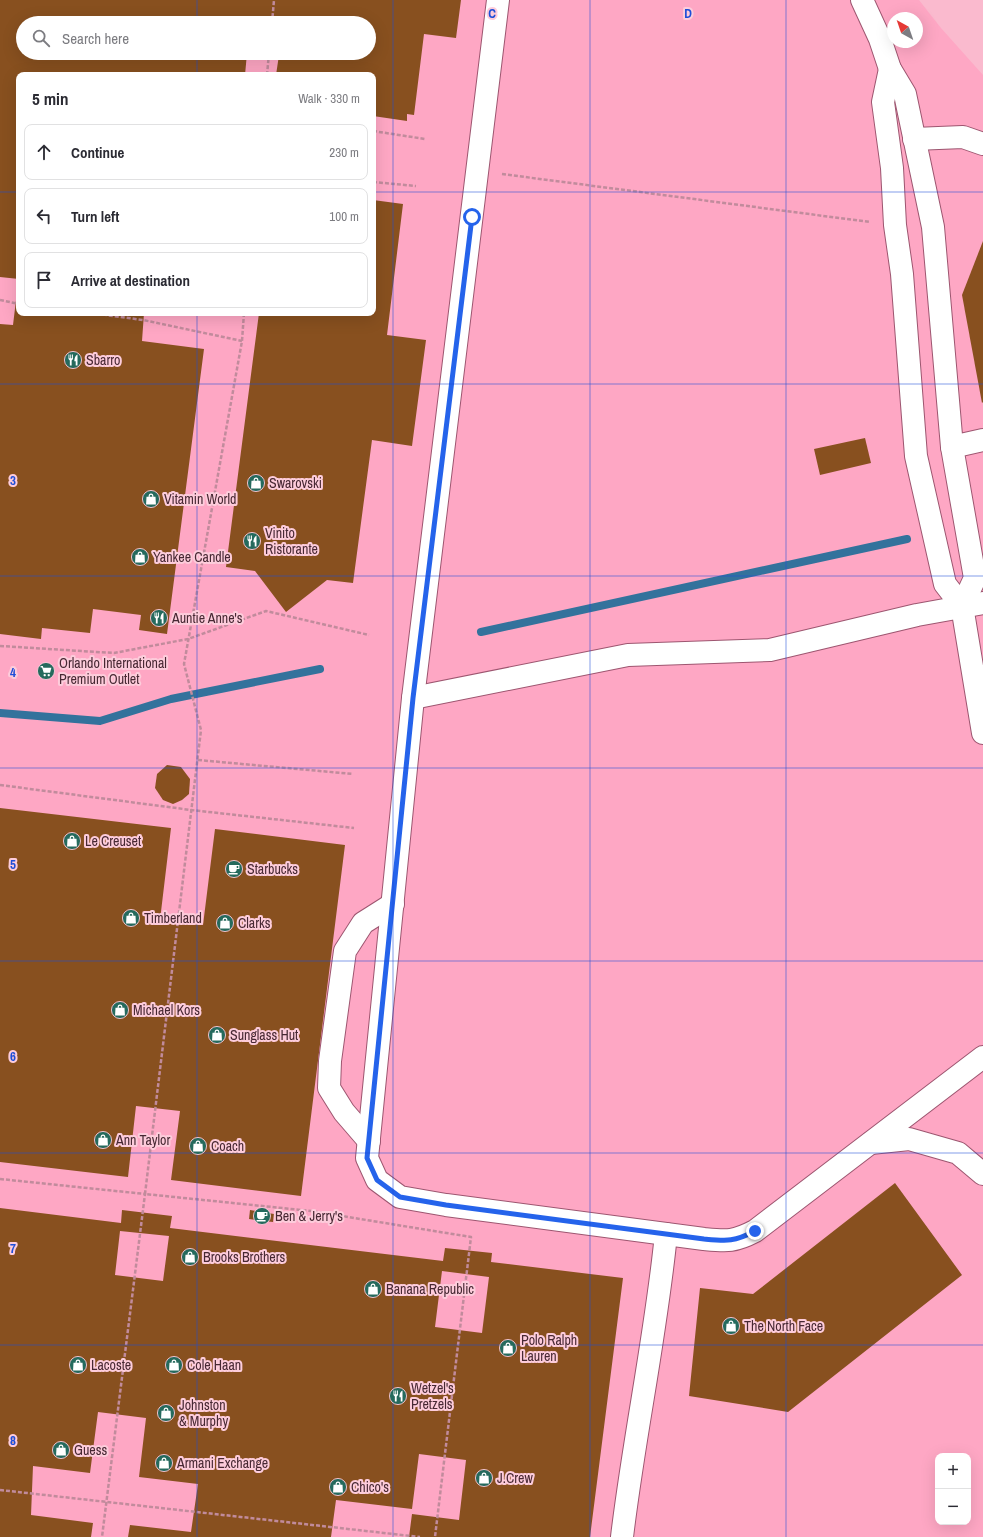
<!DOCTYPE html>
<html lang="en">
<head>
<meta charset="utf-8">
<style>
  :root { --surface:#fff; --page:#f2f2f3; --text:#2b2b33; --muted:#7c7c81; --line:#e1e1e2 }
  body { margin:0; font-family:"Archivo Narrow",sans-serif; background:var(--page); color:var(--text) }
  .controls { position:absolute; right:12px; bottom:12px; display:grid; overflow:hidden; border-radius:8px; box-shadow:0 4px 16px #0002 }
  .controls button { width:36px; height:36px; display:grid; place-items:center; padding:0; border:0; border-bottom:1px solid var(--line); background:var(--surface); color:var(--text); font:20px sans-serif }
  .compass { position:absolute; left:887px; top:12px; width:36px; height:36px; border-radius:50%; background:var(--surface); box-shadow:0 4px 16px #0002; rotate:320deg }
  .stop { position:absolute; width:12px; height:12px; margin:-9px; border:3px solid #2563eb; border-radius:50%; background:#fff }
  .stop.end { background:#2563eb; border-color:#fff; box-shadow:0 1px 4px #0008 }
  .list { margin:0; padding:0; list-style:none }
  h2 { display:flex; justify-content:space-between; align-items:center; height:52px; margin:0; padding:0 16px; font-size:17px }
  h2 small { font-size:13px; font-weight:400; color:var(--muted) }
  .list li { display:grid; grid-template-columns:26px 1fr auto; gap:12px; align-items:center; box-sizing:border-box; height:56px; margin:0 8px 8px; padding:0 8px; border:1px solid var(--line); border-radius:8px }
  .list b { display:block; font-size:15px; white-space:nowrap }
  .list em { font-size:13px; font-style:normal; color:var(--muted) }
  .icon { flex:none; width:22px; height:22px; fill:none; stroke:currentColor; stroke-width:2; stroke-linecap:round; stroke-linejoin:round }
  .map { position:relative; flex:none; width:983px; height:1537px; overflow:hidden }
  .search { position:absolute; background:var(--surface); box-shadow:0 4px 16px #0002; left:16px; top:16px; width:360px; height:44px; display:flex; align-items:center; gap:10px; box-sizing:border-box; padding:0 14px; border-radius:22px; color:var(--muted); font-size:15px }
  .panel { position:absolute; background:var(--surface); box-shadow:0 4px 16px #0002; left:16px; top:72px; width:360px; height:244px; border-radius:8px }
  .map>svg:first-child { display:block }
</style>
</head>
<body>
<div class="map">
<svg width="983" height="1537" viewBox="0 0 983 1537">
  <rect width="100%" height="100%" fill="#fabace"/>
  <path fill="#fea7c4" fill-rule="evenodd" d="M0,0H919L941,28L983,75V1537H0ZM893,18H917V42H893ZM23,23H369V53H23ZM19,75H373V313H19ZM938,1456H968V1522H938Z"/>
  <g fill="none" stroke-linecap="round" stroke-linejoin="round">
    <g stroke="#33729c" stroke-width="8">
      <path d="M481,632L907,539"/>
      <path d="M0,713L100,721L171,699L320,669"/>
    </g>
  </g>
  <g fill="#88501f" fill-rule="evenodd">
    <path d="M0,0H461L456,38L424,34L414,115L407,114V121L373,116V75H276L279,55L271,53H369V23H23V53H247L245,75H19V279L0,277Z"/>
    <path d="M373,200L403,204L387,335L426,340L412,446L372,440L353,583L327,580L286,612L255,571L226,567L259,313H373Z"/>
    <path d="M983,241V402L982,403L962,295Z"/>
    <path d="M18,284L19,313H144L142,341L204,349L167,634L139,630L141,615L93,609L90,633L42,628L41,639L0,634V324L13,325Z"/>
    <path d="M865,438L871,463L820,475L814,449Z"/>
    <path d="M167,765L181,767L190,779L189,794L182,800L173,804L163,800L155,788L157,774Z"/>
    <path d="M0,808L171,828L160,920L203,925L215,829L345,845L301,1196L171,1180L180,1111L136,1106L128,1177L0,1162Z"/>
    <path d="M895,1183L962,1275L788,1412L689,1396L700,1288L753,1294Z"/>
    <path d="M0,1208L121,1223L122,1210L172,1216L170,1228L443,1261L445,1248L492,1253L491,1262L623,1278L590,1537H409L412,1514L459,1520L466,1460L419,1454L412,1509L336,1500L331,1537H128L130,1525L191,1532L198,1484L139,1477L146,1418L98,1412L90,1473L33,1466L31,1515L93,1523L91,1537H0ZM120,1231L169,1236L163,1281L115,1275ZM442,1271L489,1277L482,1333L435,1327Z"/>
    <path d="M250,1210L274,1214L273,1222L249,1219Z"/>
  </g>
  <g fill="none" stroke-linecap="round" stroke-linejoin="round">
    <g stroke="#9d5670" stroke-width="24">
      <g id="minor">
        <path d="M498,0L413,698L367,1158L377,1180L400,1197L446,1205L704,1239C727,1241 734,1242 755,1231L983,1057"/>
        <path d="M862,0L880,39L890,69L905,94L933,227L952,447L975,578L962,606"/>
        <path d="M890,69L883,102L892,168L895,225L902,274L916,456L945,584L962,606L983,733"/>
        <path d="M914,139L963,137L983,144"/>
        <path d="M952,447L983,440"/>
        <path d="M413,698L628,655L770,650L917,615L983,603"/>
        <path d="M369,1141L344,1112L329,1088L330,1061L345,951L363,923L393,904"/>
        <path d="M871,1143L909,1139L958,1153L983,1174"/>
        <path d="M622,1537C634,1436 656,1336 666,1234"/>
      </g>
    </g>
    <g stroke="#c18b9c" stroke-width="2.5" stroke-dasharray="4 2" stroke-linecap="butt">
      <path d="M272,23L274,0"/>
      <path d="M267,75L269,53"/>
      <path d="M373,131L425,139"/>
      <path d="M502,174L870,222"/>
      <path d="M373,182L416,186"/>
      <path d="M0,300L19,304"/>
      <path d="M91,313L143,320L242,341"/>
      <path d="M244,313L242,341L184,664L201,730L145,1194L311,1211L471,1237L435,1537"/>
      <path d="M0,646L114,653L188,639L266,611L369,635"/>
      <path d="M198,760L353,774"/>
      <path d="M0,785L191,810L354,828"/>
      <path d="M0,1179L145,1194L102,1537"/>
      <path d="M0,1490L420,1537"/>
    </g>
    <use href="#minor" stroke="#fff" stroke-width="22"/>
  </g>
  <g fill="none" stroke-linecap="round" stroke-linejoin="round">
    <path stroke="#2563eb" stroke-width="5" d="M472,217L413,698L367,1158L377,1180L400,1197L446,1205L704,1239C727,1241 734,1242 755,1231"/>
  </g>
  <path fill="none" stroke="#1d4ed8" stroke-width="1" stroke-opacity="0.55" d="M197,0V23M393,0V1537M590,0V1537M786,0V1537M197,53V75M0,192H19M373,192H983M197,313V1537M0,384H983M0,576H983M0,768H983M0,961H983M0,1153H983M0,1345H983"/>
  <defs>
    <g id="restaurant-disc" transform="scale(0.9)"><circle r="9.5" fill="#256a5d" stroke="#fdccdb"/><path d="M-5-6h1v4h1v-4h1v4h1v-4h1v5L-1.5 .5V6h-2V.5L-5-1ZM5-6V6H3V1.5H1.5Q1.5-4 5-6Z" fill="#fff"/></g>
    <g id="shop-disc" transform="scale(0.9)"><circle r="9.5" fill="#256a5d" stroke="#fdccdb"/><path d="M-5-2.5h2.3a2.7 3.5 0 0 1 5.4 0H5L5.5 6h-11ZM-1.5-2.5h3a1.5 2.3 0 0 0-3 0Z" fill="#fff"/></g>
    <g id="supermarket-disc" transform="scale(0.9)"><circle r="9.5" fill="#256a5d" stroke="#fdccdb"/><path d="M-6-5.5h2.5l.6 2H6L4.5 2H-2.5L-4.4-4H-6ZM-1.5 3.2a1.3 1.3 0 1 0 .1 0ZM3 3.2a1.3 1.3 0 1 0 .1 0Z" fill="#fff"/></g>
    <g id="cafe-disc" transform="scale(0.9)"><circle r="9.5" fill="#256a5d" stroke="#fdccdb"/><path d="M-5.5-4.5H6V0H3Q3 3.5 0 3.5H-2.5Q-5.5 3.5-5.5 0ZM3-3.2v2h1.7v-2ZM-6 4.5H4V6H-6Z" fill="#fff"/></g>
  </defs>
  <g fill-rule="evenodd">
    <use href="#restaurant-disc" x="73" y="360"/>
    <use href="#shop-disc" x="256" y="483"/>
    <use href="#shop-disc" x="151" y="499"/>
    <use href="#restaurant-disc" x="252" y="541"/>
    <use href="#shop-disc" x="140" y="557"/>
    <use href="#restaurant-disc" x="159" y="618"/>
    <use href="#supermarket-disc" x="46" y="671"/>
    <use href="#shop-disc" x="72" y="841"/>
    <use href="#cafe-disc" x="234" y="869"/>
    <use href="#shop-disc" x="131" y="918"/>
    <use href="#shop-disc" x="225" y="923"/>
    <use href="#shop-disc" x="120" y="1010"/>
    <use href="#shop-disc" x="217" y="1035"/>
    <use href="#shop-disc" x="103" y="1140"/>
    <use href="#shop-disc" x="198" y="1146"/>
    <use href="#cafe-disc" x="262" y="1216"/>
    <use href="#shop-disc" x="190" y="1257"/>
    <use href="#shop-disc" x="373" y="1289"/>
    <use href="#shop-disc" x="731" y="1326"/>
    <use href="#shop-disc" x="508" y="1348"/>
    <use href="#shop-disc" x="78" y="1365"/>
    <use href="#shop-disc" x="174" y="1365"/>
    <use href="#restaurant-disc" x="398" y="1396"/>
    <use href="#shop-disc" x="166" y="1413"/>
    <use href="#shop-disc" x="61" y="1450"/>
    <use href="#shop-disc" x="164" y="1463"/>
    <use href="#shop-disc" x="484" y="1478"/>
    <use href="#shop-disc" x="338" y="1487"/>
  </g>
  <g text-anchor="middle" stroke-width="4" stroke-linejoin="round" paint-order="stroke">
    <g font-size="14" fill="#472833" stroke="#fdccdb" text-anchor="start">
      <text x="86" y="365">Sbarro</text>
      <text x="269" y="488">Swarovski</text>
      <text x="164" y="504">Vitamin World</text>
      <text x="265" y="538">Vinito<tspan x="265" dy="16">Ristorante</tspan></text>
      <text x="153" y="562">Yankee Candle</text>
      <text x="172" y="623">Auntie Anne's</text>
      <text x="59" y="668">Orlando International<tspan x="59" dy="16">Premium Outlet</tspan></text>
      <text x="85" y="846">Le Creuset</text>
      <text x="247" y="874">Starbucks</text>
      <text x="144" y="923">Timberland</text>
      <text x="238" y="928">Clarks</text>
      <text x="133" y="1015">Michael Kors</text>
      <text x="230" y="1040">Sunglass Hut</text>
      <text x="116" y="1145">Ann Taylor</text>
      <text x="211" y="1151">Coach</text>
      <text x="275" y="1221">Ben &amp; Jerry's</text>
      <text x="203" y="1262">Brooks Brothers</text>
      <text x="386" y="1294">Banana Republic</text>
      <text x="744" y="1331">The North Face</text>
      <text x="521" y="1345">Polo Ralph<tspan x="521" dy="16">Lauren</tspan></text>
      <text x="91" y="1370">Lacoste</text>
      <text x="187" y="1370">Cole Haan</text>
      <text x="411" y="1393">Wetzel's<tspan x="411" dy="16">Pretzels</tspan></text>
      <text x="179" y="1410">Johnston<tspan x="179" dy="16">&amp; Murphy</tspan></text>
      <text x="74" y="1455">Guess</text>
      <text x="177" y="1468">Armani Exchange</text>
      <text x="497" y="1483">J.Crew</text>
      <text x="351" y="1492">Chico's</text>
    </g>
  </g>
  <g font-size="13" text-anchor="middle" font-weight="bold" fill="#1d4ed8" stroke="#fdccdb" stroke-width="4" stroke-linejoin="round" paint-order="stroke">
    <text x="492" y="18">C</text>
    <text x="688" y="18">D</text>
    <text x="13" y="485">3</text>
    <text x="13" y="677">4</text>
    <text x="13" y="869">5</text>
    <text x="13" y="1061">6</text>
    <text x="13" y="1253">7</text>
    <text x="13" y="1445">8</text>
  </g>
</svg>
<div class="controls">
<button>+</button>
<button>−</button>
</div>
<svg class="compass" viewBox="-18 -18 36 36"><path d="M0-13l5 13h-10z" fill="#e53935"/><path d="M0 13l5-13h-10z" fill="#7c7c81"/></svg>
<div class="stop" style="left:472px;top:217px"></div>
<div class="stop end" style="left:755px;top:1231px"></div>
<div class="search"><svg class="icon" aria-label="search" viewBox="0 0 24 24"><circle cx="10" cy="10" r="6"/><path d="M15 15l6 6"/></svg>Search here</div>
<section class="panel">
<h2>5 min<small>Walk · 330 m</small></h2>
<ul class="list">
<li><svg class="icon" aria-label="ahead" viewBox="0 0 24 24"><path d="M12 20V5M6 11l6-6 6 6"/></svg><div><b>Continue</b></div><em>230 m</em></li>
<li><svg class="icon" aria-label="left" viewBox="0 0 24 24"><path d="M17 20v-9H6M10 6l-5 5 5 5"/></svg><div><b>Turn left</b></div><em>100 m</em></li>
<li><svg class="icon" aria-label="arrive" viewBox="0 0 24 24"><path d="M6 21V4h12l-3 4 3 4H6"/></svg><div><b>Arrive at destination</b></div></li>
</ul>
</section>
</div>
</body>
</html>
